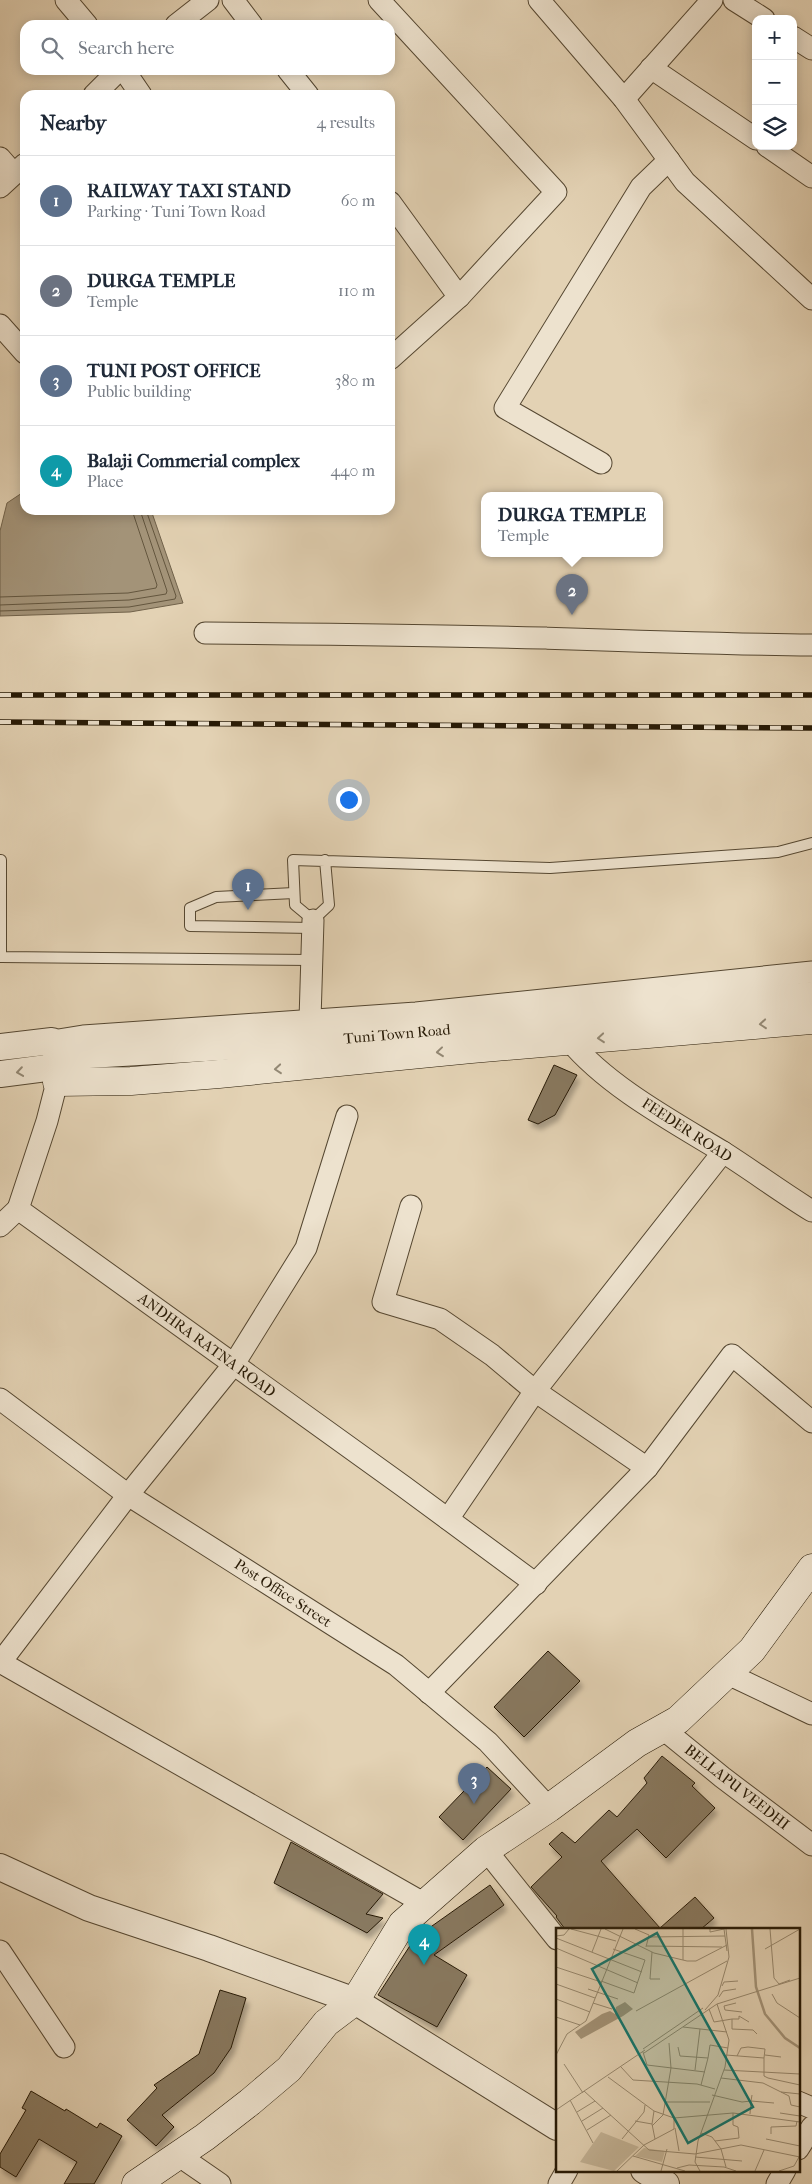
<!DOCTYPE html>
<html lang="en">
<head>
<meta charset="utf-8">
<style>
  :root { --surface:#fff; --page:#f2f2f3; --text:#1f2937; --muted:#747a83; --line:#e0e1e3; --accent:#8f2418 }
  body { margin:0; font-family:"IM FELL French Canon",serif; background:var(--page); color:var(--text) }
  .controls { position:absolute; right:15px; top:15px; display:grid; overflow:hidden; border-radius:10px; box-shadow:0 2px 12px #0003 }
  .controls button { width:45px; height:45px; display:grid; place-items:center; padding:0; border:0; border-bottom:1px solid var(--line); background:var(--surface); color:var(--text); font:25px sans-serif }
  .you { position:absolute; left:348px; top:799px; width:18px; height:18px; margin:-12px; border:4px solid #fff; border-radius:50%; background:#1a73e8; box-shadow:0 0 0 8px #1a73e833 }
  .badge { display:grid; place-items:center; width:32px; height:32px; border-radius:50%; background:var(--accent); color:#fff; font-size:16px; font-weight:700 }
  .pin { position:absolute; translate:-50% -41px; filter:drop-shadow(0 1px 2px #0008) }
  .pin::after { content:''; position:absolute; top:26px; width:18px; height:15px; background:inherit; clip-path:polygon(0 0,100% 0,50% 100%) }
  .popup { position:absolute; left:481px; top:492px; width:182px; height:65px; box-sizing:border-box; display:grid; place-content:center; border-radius:10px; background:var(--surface); filter:drop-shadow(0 1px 4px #0005); font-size:16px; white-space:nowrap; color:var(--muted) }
  .popup b { font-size:19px; color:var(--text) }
  .popup::after { content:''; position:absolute; left:50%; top:100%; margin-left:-10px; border:10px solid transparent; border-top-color:var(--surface) }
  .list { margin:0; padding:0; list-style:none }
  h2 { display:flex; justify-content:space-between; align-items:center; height:65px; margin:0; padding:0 20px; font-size:21px }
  h2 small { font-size:16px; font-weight:400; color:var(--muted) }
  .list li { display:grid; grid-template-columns:32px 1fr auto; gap:15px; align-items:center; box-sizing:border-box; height:90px; padding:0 20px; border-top:1px solid var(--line) }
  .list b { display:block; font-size:19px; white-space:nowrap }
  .list p { margin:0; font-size:16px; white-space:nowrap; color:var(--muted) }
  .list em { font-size:16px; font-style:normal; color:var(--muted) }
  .icon { flex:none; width:28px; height:28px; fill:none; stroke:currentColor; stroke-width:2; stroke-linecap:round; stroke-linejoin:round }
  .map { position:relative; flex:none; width:812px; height:2184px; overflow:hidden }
  .search { position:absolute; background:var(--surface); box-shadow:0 2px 12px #0003; left:20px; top:20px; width:375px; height:55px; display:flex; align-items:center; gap:12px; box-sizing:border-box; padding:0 18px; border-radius:15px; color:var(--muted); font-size:19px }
  .panel { position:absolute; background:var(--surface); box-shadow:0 2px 12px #0003; left:20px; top:90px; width:375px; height:425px; border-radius:15px }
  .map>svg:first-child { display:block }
</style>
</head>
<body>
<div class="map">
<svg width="812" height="2184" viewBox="0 0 812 2184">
  <defs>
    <filter id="shadow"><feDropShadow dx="3" dy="5.5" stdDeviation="2.5" flood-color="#0004"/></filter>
  </defs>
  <rect width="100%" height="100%" fill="#e3d2b4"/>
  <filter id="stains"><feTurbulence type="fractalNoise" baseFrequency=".004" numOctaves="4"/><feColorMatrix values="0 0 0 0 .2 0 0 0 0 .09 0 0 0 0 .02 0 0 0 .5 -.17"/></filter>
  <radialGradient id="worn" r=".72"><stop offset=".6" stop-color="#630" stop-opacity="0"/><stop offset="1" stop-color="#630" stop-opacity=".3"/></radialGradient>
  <path fill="#a39378" stroke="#71624a" d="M25,491V510H151L183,603L130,612L0,616V531L7,503Z"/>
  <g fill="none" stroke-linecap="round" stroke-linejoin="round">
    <g stroke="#64563e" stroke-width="1">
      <path d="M0,597L128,593L156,588L157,585L132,510"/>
      <path d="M0,605L129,600L166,594L167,591L140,510"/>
      <path d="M0,611L129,607L175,599L176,596L146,510"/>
    </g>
  </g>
  <g fill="#887960" stroke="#261905" filter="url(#shadow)">
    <path d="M554,1065L577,1075L555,1115L538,1124L528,1120Z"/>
    <path d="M548,1651L580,1681L524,1737L494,1707Z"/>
    <path d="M662,1756L695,1783L692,1786L715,1808L666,1858L637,1829L601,1861L660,1928L695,1897L714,1918L701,1929H565L556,1917L557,1916L531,1887L562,1857L549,1844L562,1832L575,1843L609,1810L617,1817L647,1783L644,1778Z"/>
    <path d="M487,1767L511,1789L463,1840L439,1817Z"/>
    <path d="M291,1842L383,1894L366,1914L383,1918L367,1933L274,1883Z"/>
    <path d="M490,1885L504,1905L434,1955L467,1975L437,2027L378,1995L415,1938Z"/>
    <path d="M220,1990L246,1998L231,2048L214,2073L162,2115L174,2127L156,2146L127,2120L157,2088L154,2085L199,2054Z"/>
    <path d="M31,2091L65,2111L66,2109L97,2128L100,2123L122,2136L94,2184H64L77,2162L39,2139L16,2177L0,2167V2154L26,2110L22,2108Z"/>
  </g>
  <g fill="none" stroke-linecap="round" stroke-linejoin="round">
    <g stroke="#554731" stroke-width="12">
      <g id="service">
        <path d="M1,860V957L311,960"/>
        <path d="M325,860L329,905L313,920L295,905L293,860L550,868L778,852L812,843"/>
        <path d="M294,893L216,897L190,908V926L312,928"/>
      </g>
    </g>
    <g stroke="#554731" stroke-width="23">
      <g id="minor">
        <path d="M66,0L87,25"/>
        <path d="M233,0L252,25"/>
        <path d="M379,0L556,192L459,297L390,359"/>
        <path d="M539,0L624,99L685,182L812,299"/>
        <path d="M734,0L764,19"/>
        <path d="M176,25L208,0"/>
        <path d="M793,37L812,49"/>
        <path d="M651,68L756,139"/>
        <path d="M124,70L141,95"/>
        <path d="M288,70L308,95"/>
        <path d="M94,95L119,70"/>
        <path d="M624,99L712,0"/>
        <path d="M767,146L812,177"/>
        <path d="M0,158L14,174"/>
        <path d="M0,187L25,164"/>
        <path d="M390,202L459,297"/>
        <path d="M0,325L25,353"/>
        <path d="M601,463L505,408L641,187L669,160"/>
        <path d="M205,633C318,634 430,635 543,638C633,641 722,644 812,645"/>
        <path d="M310,1020L313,920"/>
        <path d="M569,1040C607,1086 672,1121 723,1152C753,1171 781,1192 812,1211"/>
        <path d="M411,1206L383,1302L440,1319L492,1355L535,1391L647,1468L429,1693"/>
        <path d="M0,1226L18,1209"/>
        <path d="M0,1399L128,1495L396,1665L488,1742L549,1808"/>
        <path d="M647,1468L732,1355L812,1422"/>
        <path d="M448,1519L535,1391L723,1152"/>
        <path d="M536,1584L403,1486L18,1209L47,1121L57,1082L52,1041L83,1036L416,1013L812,972"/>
        <path d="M0,1662L425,1904"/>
        <path d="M0,1663L128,1495L234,1364L306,1248L347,1116"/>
        <path d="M726,1673L812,1714"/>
        <path d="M662,1728L722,1777L812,1845"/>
        <path d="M486,1850L557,1939"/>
        <path d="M0,1951L64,2047"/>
        <path d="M798,2102L812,2108"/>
        <path d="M798,2149L812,2127"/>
        <path d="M178,2155L220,2184"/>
        <path d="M559,2184L567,2170"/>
        <path d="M777,2184L785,2170"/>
      </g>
    </g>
    <g stroke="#554731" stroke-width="28">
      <g id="tertiary">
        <path d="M0,1047L52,1041L72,1056"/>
        <path d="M0,1074L54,1067L72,1056L324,1041L812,995"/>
        <path d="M0,1867L89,1908L209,1948L355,2001L557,2127"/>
        <path d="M644,2170L666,2184"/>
      </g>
    </g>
    <g stroke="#261905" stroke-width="29">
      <g id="secondary">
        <path d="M57,1082L131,1081L219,1074L471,1049L812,1020"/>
        <path d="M136,2184L205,2137L250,2102L289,2069L326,2023L355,2001L402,1924L486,1850L549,1808L637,1743L678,1720L752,1650L812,1568"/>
      </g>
    </g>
    <use href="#service" stroke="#ede2ce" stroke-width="10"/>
    <use href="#minor" stroke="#ede2ce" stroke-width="21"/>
    <use href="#tertiary" stroke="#ede2ce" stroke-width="26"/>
    <use href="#secondary" stroke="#ede2ce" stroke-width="28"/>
    <g stroke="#261905" stroke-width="5.5">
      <g id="rail">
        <path d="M0,695H812"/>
        <path d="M0,722L812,728"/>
      </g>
    </g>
    <use href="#rail" stroke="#ede2ce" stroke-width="4" stroke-dasharray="11" stroke-linecap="butt"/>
  </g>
  <defs><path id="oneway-chevron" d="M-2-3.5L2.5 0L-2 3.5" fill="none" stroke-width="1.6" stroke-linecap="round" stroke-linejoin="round" transform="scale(1.25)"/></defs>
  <g stroke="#938874">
    <use href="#oneway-chevron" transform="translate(763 1024) rotate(175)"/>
    <use href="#oneway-chevron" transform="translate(601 1038) rotate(175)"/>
    <use href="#oneway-chevron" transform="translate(440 1052) rotate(174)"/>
    <use href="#oneway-chevron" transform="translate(278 1069) rotate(175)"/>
    <use href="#oneway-chevron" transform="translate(20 1072) rotate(172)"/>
  </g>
  <g text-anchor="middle" stroke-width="4.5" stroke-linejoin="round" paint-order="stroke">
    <g font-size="15" fill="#261905" stroke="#ede2ce">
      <text transform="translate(397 1034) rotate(-5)" y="5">Tuni Town Road</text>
      <text transform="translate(687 1130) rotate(33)" y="5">FEEDER ROAD</text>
      <text transform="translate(207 1345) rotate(36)" y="5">ANDHRA RATNA ROAD</text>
      <text transform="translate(283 1593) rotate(33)" y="5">Post Office Street</text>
      <text transform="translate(737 1787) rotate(38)" y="5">BELLAPU VEEDHI</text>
    </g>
  </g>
  <g transform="translate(556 1928)">
    <rect width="244" height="244" fill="#e3d2b4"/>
    <path d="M45,204L83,219L58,243L24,234ZM88,220L109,223L106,234L79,228Z" fill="#c3b396"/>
    <path d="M69,74L77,81L67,88L25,111L19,104L46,86L54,83L59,86L60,79Z" fill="#a39378"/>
    <path fill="none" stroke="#a39378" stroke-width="2.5" d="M196,1L200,59L209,86L229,110L244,120"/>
    <path fill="none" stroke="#97886e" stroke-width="1" d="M15,1L60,13M49,1L98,25L131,33H140L171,17M79,1L93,7L90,19M154,1V4L168,1M168,1L171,23M214,1L218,50L223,56L234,52M0,8L8,7L13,1M93,9L169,8M0,10L86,44M91,18L166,19M0,20L82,55M209,21L244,1M36,24L45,1M96,24L94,51H104M127,32V1M0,39L45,54M45,53L78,65L89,32L57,21M0,56L39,70M166,58L168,54L182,53M32,61L62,71M216,66L221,75L244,90M163,69L167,63L180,61M0,71L34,84M37,75L56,81M180,75L168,78L169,82L186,84M161,76L244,50M153,81L158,94L176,91M149,82L162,67L173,29L170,1M80,83L171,33M0,89L24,97M193,94L183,88V91H176V101L197,102L201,106M127,99L171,104M122,119L124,128L152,130L145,157M87,121L147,80M87,124L91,137L149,144M88,125L161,76L173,112L169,139L142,213L139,234L144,243M0,127L11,106L30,93L67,1M170,127L208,130V148L212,150M209,127L225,129M181,128L185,120L192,119L209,121L208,130M152,130L154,117L172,120M8,136L27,165M65,139L77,152L141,156L159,161M139,142L144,101M168,142L244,146M52,149L98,183L118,190L177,185L244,194M165,150L207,155L225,164L244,166M212,150L244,157M28,163L93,222L139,226L185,217L244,229M225,164L233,168L235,177L244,179M156,167L186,174L195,173L196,167M14,172L37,215M109,174H154M0,182L89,122M21,184L39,173M224,185L244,188M194,186L195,173L218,175M26,193L47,180M79,193L96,196L98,183M96,196L99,211M96,198L107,187L115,140L113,115M119,200L123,223M31,202L55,187M145,205L156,209L165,221L170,239M215,206V199L240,198L241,193M66,211L88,184L89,177M210,211L244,218M159,213L183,210L182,199L177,197V185M77,228L129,243M139,229L186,233M121,240L133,237L168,239L180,243M61,243L88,217L118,201V190M105,243L111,221M199,243L208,222M223,243L238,238L243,229"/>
    <path fill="#0f766e" fill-opacity="0.15" stroke="#0f766e" stroke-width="2.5" d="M101,5L197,179L132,215L36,41Z"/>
    <rect width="244" height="244" fill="none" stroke="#261905" stroke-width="2.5"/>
  </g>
  <rect width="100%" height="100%" filter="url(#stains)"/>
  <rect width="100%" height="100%" fill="url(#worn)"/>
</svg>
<div class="controls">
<button>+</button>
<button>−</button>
<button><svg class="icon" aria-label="layers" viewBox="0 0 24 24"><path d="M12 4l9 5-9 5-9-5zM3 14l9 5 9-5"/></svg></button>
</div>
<div class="you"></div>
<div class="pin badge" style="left:248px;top:910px;background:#5c6f8a">1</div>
<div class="pin badge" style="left:572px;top:615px;background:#6b7280">2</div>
<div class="popup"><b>DURGA TEMPLE</b>Temple</div>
<div class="pin badge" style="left:474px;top:1804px;background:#5c6f8a">3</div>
<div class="pin badge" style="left:424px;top:1965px;background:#0f9aa8">4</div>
<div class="search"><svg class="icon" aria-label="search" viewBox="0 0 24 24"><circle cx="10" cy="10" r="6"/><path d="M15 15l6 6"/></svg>Search here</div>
<section class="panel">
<h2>Nearby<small>4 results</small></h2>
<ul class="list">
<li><span class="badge" style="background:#5c6f8a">1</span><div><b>RAILWAY TAXI STAND</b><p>Parking · Tuni Town Road</p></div><em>60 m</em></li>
<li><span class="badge" style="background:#6b7280">2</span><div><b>DURGA TEMPLE</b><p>Temple</p></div><em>110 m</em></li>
<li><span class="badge" style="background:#5c6f8a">3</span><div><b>TUNI POST OFFICE</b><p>Public building</p></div><em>380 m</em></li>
<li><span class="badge" style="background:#0f9aa8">4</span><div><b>Balaji Commerial complex</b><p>Place</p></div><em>440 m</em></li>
</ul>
</section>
</div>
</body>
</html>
